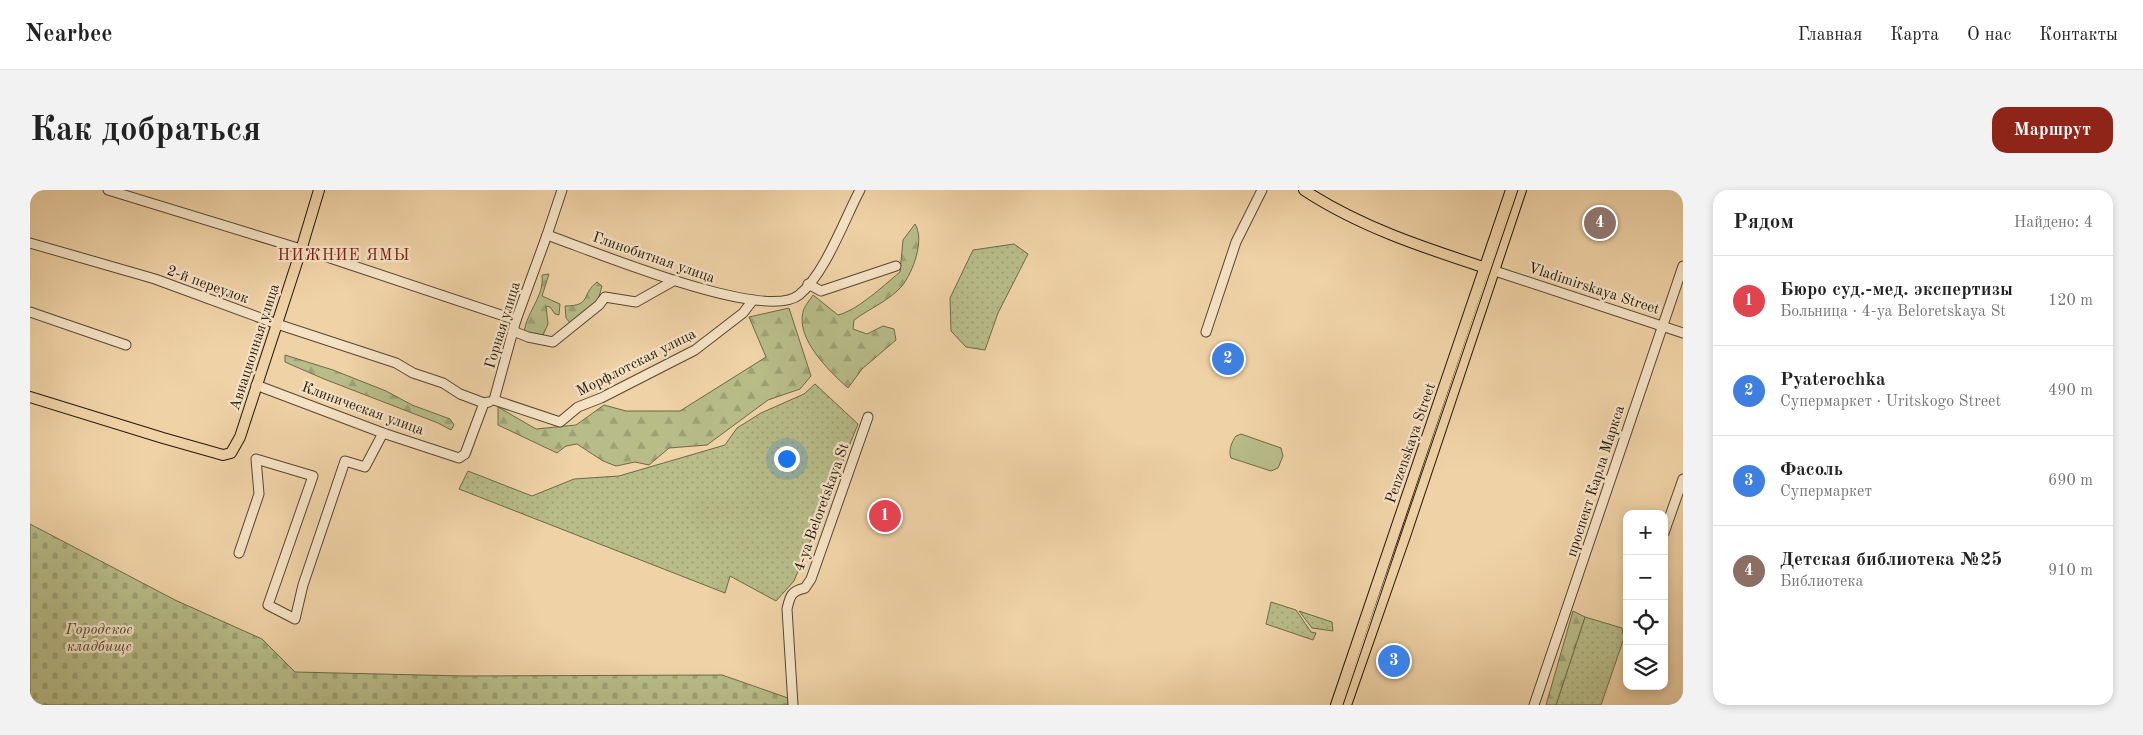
<!DOCTYPE html>
<html lang="ru">
<head>
<meta charset="utf-8">
<style>
  :root { --surface:#fff; --page:#f2f2f2; --text:#222; --muted:#767676; --line:#e0e0e0; --accent:#8f2418 }
  body { margin:0; font-family:"Old Standard TT",serif; background:var(--page); color:var(--text) }
  .controls { position:absolute; right:15px; bottom:15px; display:grid; overflow:hidden; border-radius:10px; box-shadow:0 2px 8px #0003 }
  .controls button { width:45px; height:45px; display:grid; place-items:center; padding:0; border:0; border-bottom:1px solid var(--line); background:var(--surface); color:var(--text); font:25px sans-serif }
  .you { position:absolute; left:756px; top:268px; width:18px; height:18px; margin:-12px; border:4px solid #fff; border-radius:50%; background:#1a73e8; box-shadow:0 0 0 8px #1a73e833 }
  .badge { display:grid; place-items:center; width:32px; height:32px; border-radius:50%; background:var(--accent); color:#fff; font-size:16px; font-weight:700 }
  .pin { position:absolute; translate:-50% -50%; border:2px solid #fff; box-shadow:0 1px 5px #0006 }
  .list { margin:0; padding:0; list-style:none }
  h2 { display:flex; justify-content:space-between; align-items:center; height:65px; margin:0; padding:0 20px; font-size:21px }
  h2 small { font-size:16px; font-weight:400; color:var(--muted) }
  .list li { display:grid; grid-template-columns:32px 1fr auto; gap:15px; align-items:center; box-sizing:border-box; height:90px; padding:0 20px; border-top:1px solid var(--line) }
  .list b { display:block; font-size:19px; white-space:nowrap }
  .list p { margin:0; font-size:16px; white-space:nowrap; color:var(--muted) }
  .list em { font-size:16px; font-style:normal; color:var(--muted) }
  .icon { flex:none; width:28px; height:28px; fill:none; stroke:currentColor; stroke-width:2; stroke-linecap:round; stroke-linejoin:round }
  .map { position:relative; flex:none; width:1653px; height:515px; overflow:hidden; border-radius:15px }
  header { display:flex; align-items:center; gap:30px; box-sizing:border-box; height:70px; padding:0 25px; background:var(--surface); border-bottom:1px solid var(--line) }
  header strong { font-size:24px }
  nav { display:flex; gap:28px; margin-inline-start:auto; font-size:18px }
  .intro { display:flex; align-items:center; justify-content:space-between; box-sizing:border-box; height:120px; padding:0 30px }
  h1 { margin:0; font-size:35px }
  .button { padding:12px 22px; border-radius:15px; background:var(--accent); color:#fff; font-size:18px; font-weight:700 }
  main { display:flex; gap:30px; padding:0 30px }
  aside { flex:1; background:var(--surface); border-radius:15px; box-shadow:0 2px 8px #0003 }
  .map>svg:first-child { display:block }
</style>
</head>
<body>
<header>
<strong>Nearbee</strong>
<nav><a>Главная</a><a>Карта</a><a>О нас</a><a>Контакты</a></nav>
</header>
<div class="intro"><h1>Как добраться</h1><a class="button">Маршрут</a></div>
<main>
<div class="map">
<svg width="1653" height="515" viewBox="0 0 1653 515">
  <defs>
    <pattern id="grass-dots" width="8" height="8" patternUnits="userSpaceOnUse" patternTransform="scale(1.25)"><rect width="8" height="8" fill="#b7bc88"/><path d="M2 2h.1M6 6h.1" fill="none" stroke="#9da174" stroke-width="1.8" stroke-linecap="round"/></pattern>
    <pattern id="forest-firs" width="22" height="20" patternUnits="userSpaceOnUse" patternTransform="scale(1.25)"><rect width="22" height="20" fill="#b7bc88"/><path d="M5 1l3.5 6h-7zM16 11l3.5 6h-7z" fill="#9da174"/></pattern>
    <pattern id="cemetery-stones" width="16" height="16" patternUnits="userSpaceOnUse" patternTransform="scale(1.25)"><rect width="16" height="16" fill="#b7bc88"/><path d="M2 7V4a2 2 0 0 1 4 0v3zM10 15v-3a2 2 0 0 1 4 0v3z" fill="#9da174"/></pattern>
  </defs>
  <rect width="100%" height="100%" fill="#efd2a6"/>
  <filter id="stains"><feTurbulence type="fractalNoise" baseFrequency=".004" numOctaves="4"/><feColorMatrix values="0 0 0 0 .2 0 0 0 0 .09 0 0 0 0 .02 0 0 0 .5 -.17"/></filter>
  <radialGradient id="worn" r=".72"><stop offset=".6" stop-color="#630" stop-opacity="0"/><stop offset="1" stop-color="#630" stop-opacity=".3"/></radialGradient>
  <g fill="url(#grass-dots)" stroke="#6d6a49">
    <path d="M984,54L998,64L968,123L955,160L936,157L921,141L920,108L943,60Z"/>
    <path d="M785,194L828,234L764,391L746,411L700,386L695,403L429,299L438,281L502,306L544,289L589,286L695,255L707,238L731,223L774,204Z"/>
    <path d="M1241,412L1266,420L1281,442L1286,443L1283,450L1236,434Z"/>
    <path d="M1269,421L1302,432L1303,441L1282,438Z"/>
    <path d="M1555,427L1592,438L1594,448L1571,515H1526Z"/>
  </g>
  <g fill="url(#forest-firs)" stroke="#6d6a49">
    <path d="M885,34C895,50 883,82 872,96C860,110 839,119 824,130L823,139L837,144L853,136L864,139L866,150L832,179L818,198C799,181 766,149 773,122C774,116 780,110 783,105L808,125C828,120 853,96 870,82L873,50Z"/>
    <path d="M519,84L512,106L530,114L529,125L525,124L520,117L516,116L518,134L513,145L494,146C494,124 515,107 512,85Z"/>
    <path d="M567,92L572,96L567,114L541,134L536,128L535,116C562,116 551,104 567,92Z"/>
    <path d="M759,118L781,186L770,199L738,210L677,255L639,258L619,275L605,272L586,276L573,271L547,254L536,256L527,263L468,235V217L506,239L546,235L574,215L596,221H650L736,167L719,127Z"/>
    <path d="M255,165L303,180L356,201L382,215L420,229L424,235L421,240L408,233L294,189L255,172Z"/>
    <path d="M1543,421L1555,427L1526,515H1516Z"/>
  </g>
  <path fill="url(#cemetery-stones)" stroke="#6d6a49" d="M0,334L145,410L232,449L265,482L433,486L692,485L758,508V515H0Z"/>
  <path fill="#b7bc88" stroke="#6d6a49" d="M1211,244L1251,258L1253,266L1248,278L1241,281L1201,268C1198,261 1202,251 1206,246Z"/>
  <g fill="none" stroke-linecap="round" stroke-linejoin="round">
    <g stroke="#564631" stroke-width="11">
      <g id="minor">
        <path d="M78,0L297,67L486,130"/>
        <path d="M517,45C561,60 734,133 769,105C795,84 814,30 830,0"/>
        <path d="M0,53L125,89L247,134L366,173L383,183L413,193L430,204L454,213"/>
        <path d="M1465,81L1653,143"/>
        <path d="M778,94L791,101L866,76"/>
        <path d="M0,122L96,155"/>
        <path d="M483,141L498,147L523,152L569,115L575,107L606,112L645,90"/>
        <path d="M1176,142L1206,52L1232,0"/>
        <path d="M226,195L353,243L429,268L435,264L454,213L459,212"/>
        <path d="M464,210L530,232L548,217L571,208L665,160L713,123L723,110"/>
        <path d="M464,210L486,130L517,45L532,0"/>
        <path d="M1634,343L1653,289"/>
        <path d="M209,363L229,304L226,269L283,286L238,415L265,429L273,395L315,271L335,277L353,243"/>
        <path d="M763,515L757,419C760,406 761,401 775,398L781,389L838,227"/>
        <path d="M1504,515L1653,76"/>
      </g>
    </g>
    <g stroke="#23170a" stroke-width="12">
      <g id="major">
        <path d="M1274,0C1330,37 1395,58 1459,79"/>
        <path d="M0,207L133,248L193,265L201,263L210,247L271,60L289,0"/>
        <path d="M1306,515L1481,0"/>
        <path d="M1316,515L1375,346L1491,0"/>
      </g>
    </g>
    <use href="#minor" stroke="#f5e2c5" stroke-width="9"/>
    <use href="#major" stroke="#efd2a6" stroke-width="10"/>
    <path stroke="#23170a" stroke-width="1" d="M1313,515L1488,0"/>
  </g>
  <g text-anchor="middle" stroke-width="4.5" stroke-linejoin="round" paint-order="stroke">
    <g font-size="15" fill="#23170a" stroke="#f5e2c5">
      <text transform="translate(624 67) rotate(19)" y="5">Глинобитная улица</text>
      <text transform="translate(178 94) rotate(20)" y="5">2-й переулок</text>
      <text transform="translate(1564 98) rotate(18)" y="5">Vladimirskaya Street</text>
      <text transform="translate(472 135) rotate(-73)" y="5">Горная улица</text>
      <text transform="translate(224 157) rotate(-72)" y="5">Авиационная улица</text>
      <text transform="translate(606 172) rotate(-27)" y="5">Морфлотская улица</text>
      <text transform="translate(333 218) rotate(20)" y="5">Клиническая улица</text>
      <text transform="translate(1380 253) rotate(-71)" y="5">Penzenskaya Street</text>
      <text transform="translate(1565 291) rotate(-72)" y="5">проспект Карла Маркса</text>
      <text transform="translate(791 317) rotate(-70)" y="5">4-ya Beloretskaya St</text>
    </g>
    <g font-size="15" font-style="italic" fill="#4f4930" stroke="#f5e2c5">
      <text x="69" y="444">Городское<tspan x="69" dy="17">кладбище</tspan></text>
    </g>
    <g font-size="16" letter-spacing="1" fill="#7a1f14" stroke="#f5e2c5">
      <text x="314" y="70">НИЖНИЕ ЯМЫ</text>
    </g>
  </g>
  <rect width="100%" height="100%" filter="url(#stains)"/>
  <rect width="100%" height="100%" fill="url(#worn)"/>
</svg>
<div class="controls">
<button>+</button>
<button>−</button>
<button><svg class="icon" aria-label="locate" viewBox="0 0 24 24"><circle cx="12" cy="12" r="6"/><path d="M12 2v4M12 18v4M2 12h4M18 12h4"/></svg></button>
<button><svg class="icon" aria-label="layers" viewBox="0 0 24 24"><path d="M12 4l9 5-9 5-9-5zM3 14l9 5 9-5"/></svg></button>
</div>
<div class="you"></div>
<div class="pin badge" style="left:855px;top:326px;background:#e0444e">1</div>
<div class="pin badge" style="left:1198px;top:169px;background:#3f7fe0">2</div>
<div class="pin badge" style="left:1364px;top:471px;background:#3f7fe0">3</div>
<div class="pin badge" style="left:1570px;top:33px;background:#8d6e63">4</div>
</div>
<aside>
<h2>Рядом<small>Найдено: 4</small></h2>
<ul class="list">
<li><span class="badge" style="background:#e0444e">1</span><div><b>Бюро суд.-мед. экспертизы</b><p>Больница · 4-ya Beloretskaya St</p></div><em>120 m</em></li>
<li><span class="badge" style="background:#3f7fe0">2</span><div><b>Pyaterochka</b><p>Супермаркет · Uritskogo Street</p></div><em>490 m</em></li>
<li><span class="badge" style="background:#3f7fe0">3</span><div><b>Фасоль</b><p>Супермаркет</p></div><em>690 m</em></li>
<li><span class="badge" style="background:#8d6e63">4</span><div><b>Детская библиотека №25</b><p>Библиотека</p></div><em>910 m</em></li>
</ul>
</aside>
</main>
</body>
</html>
